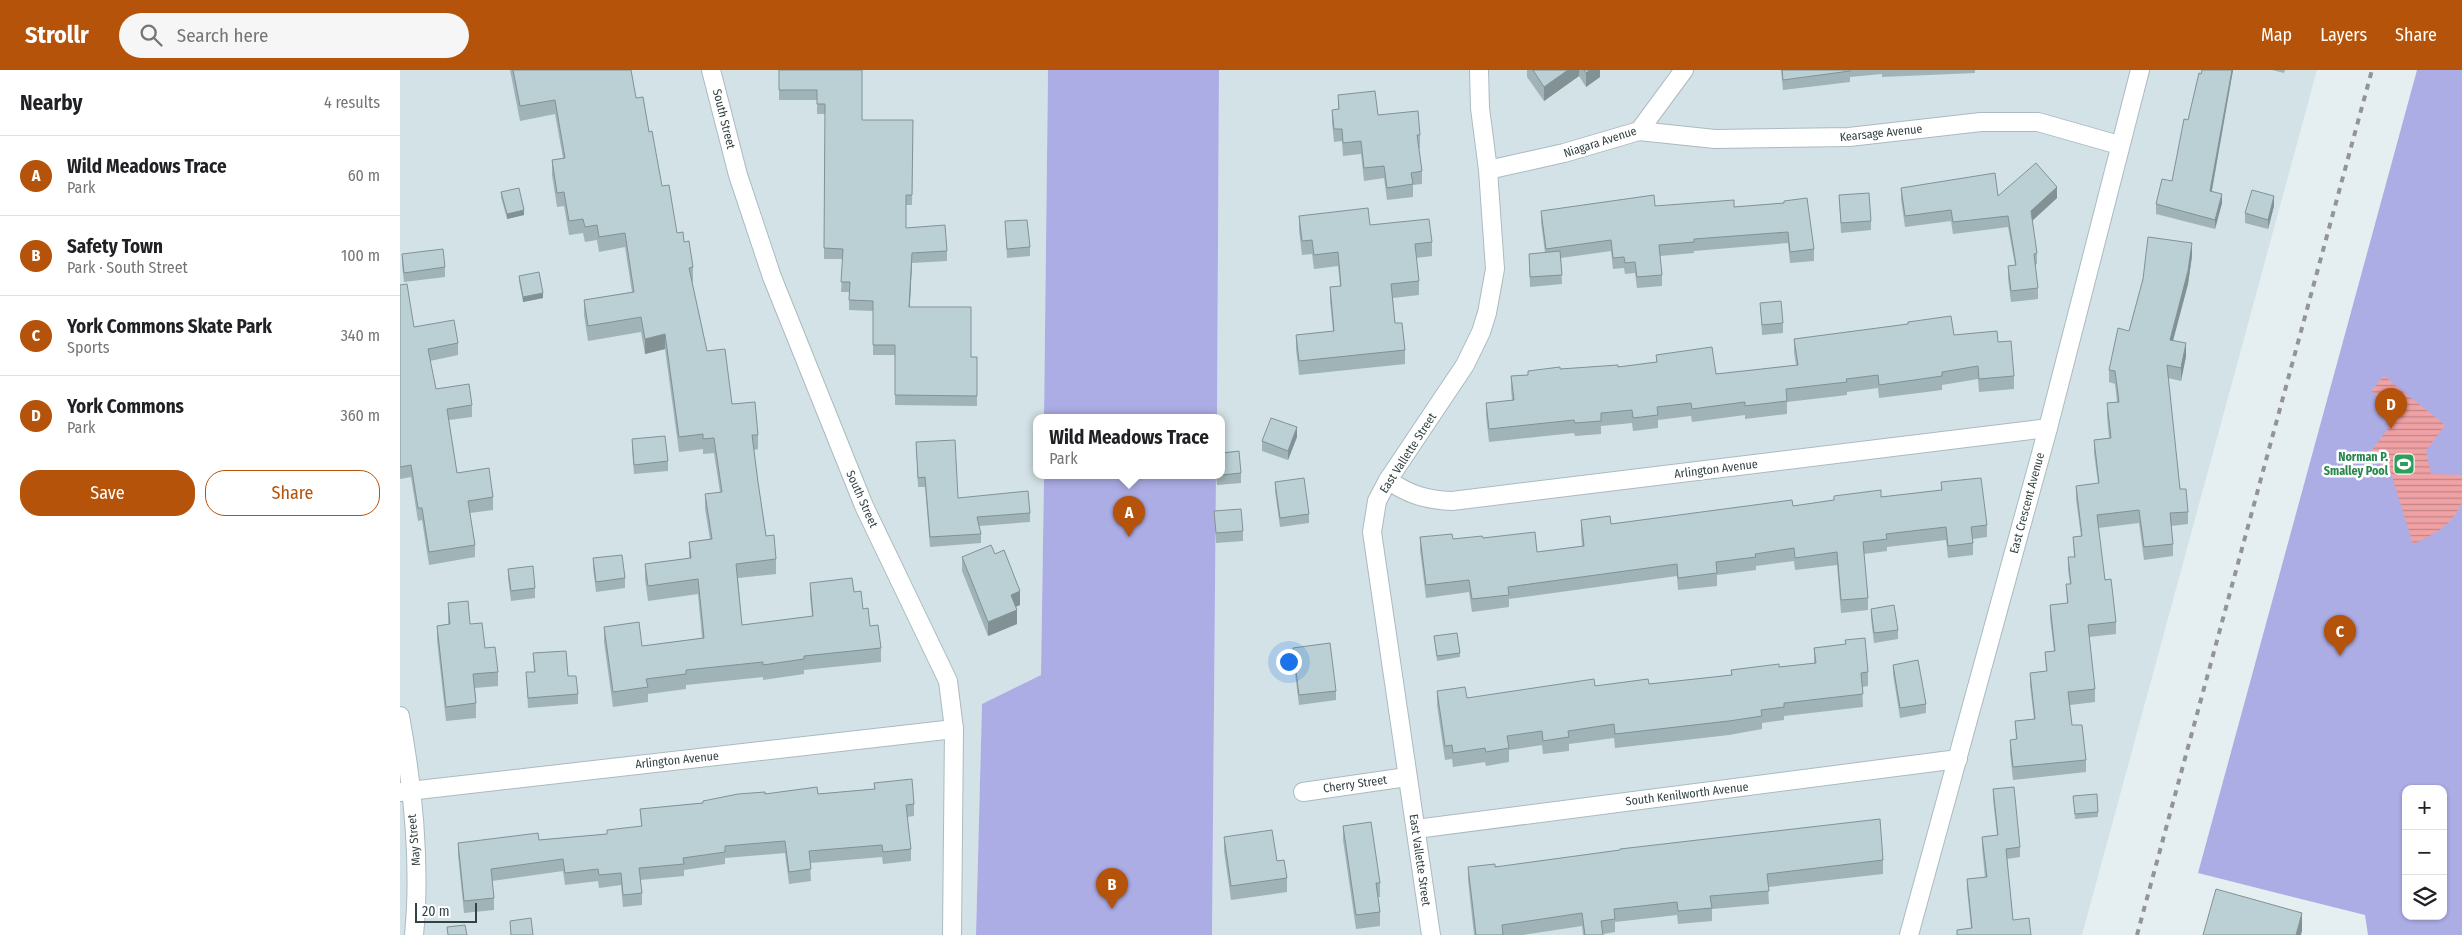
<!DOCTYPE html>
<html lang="en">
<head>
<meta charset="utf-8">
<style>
  :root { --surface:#fff; --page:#f6f6f6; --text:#202124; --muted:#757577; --line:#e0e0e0; --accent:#b45309 }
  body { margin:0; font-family:"Fira Sans Condensed",sans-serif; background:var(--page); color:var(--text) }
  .controls { position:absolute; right:15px; bottom:15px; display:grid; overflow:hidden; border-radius:10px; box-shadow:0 1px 4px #0004 }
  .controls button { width:45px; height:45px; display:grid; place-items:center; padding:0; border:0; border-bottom:1px solid var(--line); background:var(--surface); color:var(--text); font:25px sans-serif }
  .scale { position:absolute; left:15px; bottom:12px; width:62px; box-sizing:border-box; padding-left:5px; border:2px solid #344244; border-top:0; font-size:14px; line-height:18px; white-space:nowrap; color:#344244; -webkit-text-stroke:4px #fff; paint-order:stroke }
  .you { position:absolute; left:888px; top:591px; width:18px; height:18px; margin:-12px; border:4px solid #fff; border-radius:50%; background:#1a73e8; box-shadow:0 0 0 8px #1a73e833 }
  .badge { display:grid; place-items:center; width:32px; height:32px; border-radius:50%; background:var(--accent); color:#fff; font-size:16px; font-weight:700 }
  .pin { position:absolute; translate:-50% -41px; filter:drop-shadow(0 1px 2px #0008) }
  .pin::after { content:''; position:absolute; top:26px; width:18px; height:15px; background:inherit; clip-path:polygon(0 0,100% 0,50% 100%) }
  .popup { position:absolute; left:633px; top:344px; width:192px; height:65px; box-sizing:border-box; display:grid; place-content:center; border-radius:10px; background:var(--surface); filter:drop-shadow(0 1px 4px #0005); font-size:16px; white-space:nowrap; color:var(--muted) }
  .popup b { font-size:19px; color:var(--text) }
  .popup::after { content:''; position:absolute; left:50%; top:100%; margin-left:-10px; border:10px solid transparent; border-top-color:var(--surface) }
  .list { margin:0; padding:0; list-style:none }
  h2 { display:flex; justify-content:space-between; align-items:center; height:65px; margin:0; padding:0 20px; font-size:21px }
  h2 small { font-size:16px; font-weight:400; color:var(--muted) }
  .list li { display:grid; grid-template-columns:32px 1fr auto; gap:15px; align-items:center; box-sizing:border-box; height:80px; padding:0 20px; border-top:1px solid var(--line) }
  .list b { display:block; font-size:19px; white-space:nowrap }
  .list p { margin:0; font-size:16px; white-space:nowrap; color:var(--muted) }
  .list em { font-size:16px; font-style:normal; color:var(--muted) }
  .actions { display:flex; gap:10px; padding:15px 20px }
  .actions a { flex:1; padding:11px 0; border:1px solid var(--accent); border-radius:20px; text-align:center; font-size:18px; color:var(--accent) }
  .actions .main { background:var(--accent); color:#fff }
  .icon { flex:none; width:28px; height:28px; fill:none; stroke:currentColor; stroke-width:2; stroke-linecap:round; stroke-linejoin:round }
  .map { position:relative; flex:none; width:2062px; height:865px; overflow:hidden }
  header { display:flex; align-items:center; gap:30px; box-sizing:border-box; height:70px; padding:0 25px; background:var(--accent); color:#fff }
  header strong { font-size:24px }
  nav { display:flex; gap:28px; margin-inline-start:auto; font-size:18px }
  .search { width:350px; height:45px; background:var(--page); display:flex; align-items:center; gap:12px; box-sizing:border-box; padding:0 18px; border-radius:28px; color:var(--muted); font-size:19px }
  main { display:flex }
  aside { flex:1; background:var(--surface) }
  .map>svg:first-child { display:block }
</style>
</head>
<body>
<header>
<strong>Strollr</strong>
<div class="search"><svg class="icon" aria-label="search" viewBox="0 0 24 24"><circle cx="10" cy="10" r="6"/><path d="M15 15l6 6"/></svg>Search here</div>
<nav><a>Map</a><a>Layers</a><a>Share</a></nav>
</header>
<main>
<aside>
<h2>Nearby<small>4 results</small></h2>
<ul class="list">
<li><span class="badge">A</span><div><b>Wild Meadows Trace</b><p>Park</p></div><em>60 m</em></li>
<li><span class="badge">B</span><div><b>Safety Town</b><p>Park · South Street</p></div><em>100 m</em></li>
<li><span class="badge">C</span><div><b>York Commons Skate Park</b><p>Sports</p></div><em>340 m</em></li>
<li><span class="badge">D</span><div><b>York Commons</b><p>Park</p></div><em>360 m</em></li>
</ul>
<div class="actions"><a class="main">Save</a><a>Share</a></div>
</aside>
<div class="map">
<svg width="2062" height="865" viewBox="0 0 2062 865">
  <defs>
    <pattern id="water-rules" width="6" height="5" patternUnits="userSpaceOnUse" patternTransform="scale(1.25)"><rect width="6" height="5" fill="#efa1a4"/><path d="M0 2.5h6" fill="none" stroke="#c28587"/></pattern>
  </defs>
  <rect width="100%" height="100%" fill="#e5eff2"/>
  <g fill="#d3e2e6">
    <path d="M0,0H648L644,348H636V406H644L641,605L582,634L576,865H0Z"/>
    <path d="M819,0H1917L1682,865H812L816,406H822V348H817Z"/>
  </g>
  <g fill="#adade6" fill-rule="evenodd">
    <path d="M648,0H819L817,348H644Z"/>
    <path d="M2017,0H2062V865H1968L1965,845L1798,803ZM2006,719H2043V846H2006Z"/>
    <path d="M644,406H816L812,865H576L582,634L641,605Z"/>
  </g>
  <path fill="url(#water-rules)" d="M1984,306L2045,355L2026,381L2031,404L2062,405C2062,413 2062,422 2062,429C2058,452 2032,466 2013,474L1991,403L1969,384L1999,344L1971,321Z"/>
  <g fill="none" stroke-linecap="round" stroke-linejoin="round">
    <g stroke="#aabbc0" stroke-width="20">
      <g id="street">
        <path d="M311,0L338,105L372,207L464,436L548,611L554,659L552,865"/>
        <path d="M1239,61L1315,69L1449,67L1581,52H1638L1719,75"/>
        <path d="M1088,100L1164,83L1239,61L1284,0"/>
        <path d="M988,410C1009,425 1027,430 1052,431L1648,358"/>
        <path d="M0,646C13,717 21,793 14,865"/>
        <path d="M0,722L554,659"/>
        <path d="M903,722L1007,707"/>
        <path d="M1016,759L1558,689"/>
        <path d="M1031,865L972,462L977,431L988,410L1065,295L1081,262L1087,243L1095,199L1088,100L1080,38L1079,0"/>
        <path d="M1509,865L1648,358L1740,0"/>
      </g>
    </g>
    <use href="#street" stroke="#fff" stroke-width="18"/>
    <path stroke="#949494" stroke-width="4" stroke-dasharray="6 6" stroke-linecap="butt" d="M1737,865L1972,0"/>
  </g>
  <g fill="#a0b3b6">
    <path d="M110,0H231L236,28L249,62L262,116L277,163L284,172L293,197V212H292L307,281L332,334L358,365V379L354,380L358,412L366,466L376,489V504L338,508L342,555L412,546L410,527V513L454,522L481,578V592L404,600V604L363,610V607L286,615V619L248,624V632L213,637L204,572V557L242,576L302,568L298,524L248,531L245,509V494L289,488V472L310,469L305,439V424L320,422L314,383L303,384V379L279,382L265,279L245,284L241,262L188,271L184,245V230L232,222L225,177L199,182L197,170L185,172L183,163L169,165L164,136L157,137L152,105V90L163,88L155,44L120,51Z"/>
    <path d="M379,0H462V50H513L512,135H506V158L547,181V191L512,193L510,237L571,287H577V336L495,335V285H473V241L449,240V222H441L443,189H424L425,44H417V30H379Z"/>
    <path d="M1127,0H1200V7L1186,17L1179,6L1144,31L1127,7Z"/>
    <path d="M1381,0H1575V3L1482,7V4L1450,7V12L1383,20Z"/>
    <path d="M1833,0L1812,121L1822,133L1815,159L1756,144V134L1772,111L1801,4Z"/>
    <path d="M1872,0H1885L1884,3Z"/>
    <path d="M938,25L1020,65V78H1019L1022,101V114L1013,115V127L987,130L984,108L964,111L961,84L943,86L942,71L934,72L932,52V40L938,39Z"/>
    <path d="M1501,118L1598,126L1657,128L1632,151L1637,183V194L1635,195L1638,218V229L1611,232L1608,208V196L1615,195L1608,157L1553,164L1551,151L1505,157L1501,129Z"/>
    <path d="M101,122L124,145L107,149L101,127Z"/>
    <path d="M1439,125L1471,151V160L1441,163Z"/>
    <path d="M1384,133L1414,179V191L1390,193L1388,173L1294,181V183L1260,186L1262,205V216L1237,218L1235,203L1225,204L1224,198L1213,199L1211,181L1161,188L1162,214L1130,217L1129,184L1145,183L1141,152V141L1255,136L1334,137Z"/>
    <path d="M1874,136L1868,159L1845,153V143Z"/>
    <path d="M899,146L970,155L1032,172V186L1016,188L1019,211V225L993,228L995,253L1005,280V294L899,305L896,279V265L933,261L930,231V217L940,216L938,196L914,199L912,184L902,185L899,160Z"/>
    <path d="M605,151L630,177V186L607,188Z"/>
    <path d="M2,184L45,197V207L4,212L2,194Z"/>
    <path d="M1792,186L1788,214L1773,270L1786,286L1781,311L1768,308L1780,419L1788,442V454L1771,456L1773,474V486L1744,490L1739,453L1698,458L1705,510L1716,552V564L1689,567L1695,619V632L1670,635L1672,655L1686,690V702L1613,710L1610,683V670H1616L1615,651L1634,649L1630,616V603L1646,601L1645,582L1654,581L1650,548V535L1667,534L1666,514H1670L1668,500V487H1674L1673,467L1681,466L1676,429V416L1698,413L1694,383V370L1709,368L1707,346V333L1717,332L1715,314L1709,312V300L1729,261L1743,209Z"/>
    <path d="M119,206L143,228L123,232L119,211Z"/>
    <path d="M0,215L14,257L58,273V285L30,291L36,319L72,335V347L49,350L57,403L93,427V440L70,443L75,475V487L29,495L22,450L18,451L11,407L0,409Z"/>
    <path d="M1360,233L1383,253V263L1362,265Z"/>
    <path d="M1554,265L1598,272L1614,306V319L1579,322L1578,309L1542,315V320L1479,328L1478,318L1447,322V325L1387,332V344L1345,349V345L1292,352L1291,346L1258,350V358L1233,361L1232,353L1201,356V364L1175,366L1174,363L1089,372L1086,346V333L1112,330L1111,319V306L1128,305V301L1218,297L1256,292V285L1316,304L1396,295L1394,282V269Z"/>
    <path d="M897,367L888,390L862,381V371Z"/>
    <path d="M232,369L268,391V401L234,404L232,379Z"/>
    <path d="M516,372L558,428L630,443V452L579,456L581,464V473L530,477L525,417H518Z"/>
    <path d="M822,383L841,403V413L817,415L816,406H822Z"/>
    <path d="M875,412L909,444V453L880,457L875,421Z"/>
    <path d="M1541,412L1587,455V467L1573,469V485L1548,488L1546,470L1487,477V481L1464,484L1468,528V540L1441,543L1437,495L1395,500L1394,491L1356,496V500L1317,505V516L1278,520L1277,506L1109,529V537L1072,542L1069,522L1026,528L1020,480V467L1053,469L1083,468L1137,482L1182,476L1181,462V450L1211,454L1393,436L1434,430V426L1481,427L1541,420Z"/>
    <path d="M814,441L843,461V471L816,473Z"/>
    <path d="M595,484L620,535L615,537L617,554L588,566L562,501V487Z"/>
    <path d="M193,488L225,508V518L196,522L193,498Z"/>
    <path d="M108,499L135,518V528L111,531L108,508Z"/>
    <path d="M48,533L70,554L85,578L98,602V616L75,618L76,633V648L46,651L37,570V556L48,554Z"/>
    <path d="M1471,539L1498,560V569L1474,573L1471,548Z"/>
    <path d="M1034,566L1060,583V587L1037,591Z"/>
    <path d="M1445,570L1468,602V616L1462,617L1463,637L1384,646V650L1362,653V659L1329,665L1215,678L1214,668L1169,674V681L1143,684L1142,675L1109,680V692L1086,696L1085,692L1053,697L1052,689L1045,690L1037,635V621L1067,628L1195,616L1249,614L1331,605V600L1379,597L1414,593V578L1445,574Z"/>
    <path d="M893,578L936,621V630L899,635L893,588Z"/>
    <path d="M133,583L168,606L178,624V634L128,638L126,602H134Z"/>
    <path d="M1493,595L1526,634V643L1500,648L1493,604Z"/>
    <path d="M474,713L514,734V746L507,747L511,779V791L483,794L482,787L410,793L411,811L389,814L385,783L325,788V794L284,800V806L240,810L242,823V835L223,837L221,815L199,818L198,811L165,815L163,801L92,811L94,828V840L64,843L58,785V773L139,770L207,764L241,756L240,739L303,733L365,724H418L474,719Z"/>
    <path d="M1593,719L1620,777V787L1607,789L1613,850L1631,865H1557V860L1571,858L1567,819V809L1585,808L1582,777V767L1597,765L1593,729Z"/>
    <path d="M1673,726L1698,742V747L1675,749Z"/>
    <path d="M943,756L980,813V827H977L980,842V856L956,859L943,770Z"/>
    <path d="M824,767L877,791L887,808V822L831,830L824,781Z"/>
    <path d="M1483,790V804L1368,817L1369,834L1312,839V851L1278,854L1277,845L1215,852V862L1203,864V865H1183L1182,856L1123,865H1074L1068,810V797Z"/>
  </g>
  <g fill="#829294">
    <path d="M1168,0H1179V6L1144,31V17Z"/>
    <path d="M1190,0H1200V7L1186,17V3Z"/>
    <path d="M1832,0H1833L1810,130V121Z"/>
    <path d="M1657,117V128L1631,152V141Z"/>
    <path d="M1822,124V133L1815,159V150Z"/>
    <path d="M1874,126V136L1868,159V150Z"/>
    <path d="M124,140V145L107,149V144Z"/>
    <path d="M1792,173V186L1788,214L1770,282V270Z"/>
    <path d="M512,183V193L509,247V237Z"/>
    <path d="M143,223V228L123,232V227Z"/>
    <path d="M265,264V279L245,284V269Z"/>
    <path d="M1786,273V286L1781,311V298Z"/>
    <path d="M897,357V367L888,390V381Z"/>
    <path d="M620,521V535L611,539V525Z"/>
    <path d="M617,540V554L588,566V552Z"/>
    <path d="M1902,843V861L1901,865H1896Z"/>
  </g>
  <g fill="#bad0d4" stroke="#829294">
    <path d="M113,0H231L236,28L243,27L249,62L252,61L262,116L269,115L277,163L283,162L284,172L289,171L293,197L289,198L307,281L325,279L332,334L355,332L358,365H352L358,412L366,466L374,465L376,489L336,494L342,555L413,546L410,513L452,508L454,522L461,521L463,539L468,538L470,556L478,555L481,578L404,586V589L363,595V592L286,600V604L246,609L248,617L213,622L204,557L239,552L242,576L304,568L298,509L248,516L245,494L291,488L289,472L312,469L305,424L322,422L314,368L303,369V364L279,367L265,264L245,269L241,247L188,256L184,230L234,222L225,163L199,167L197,155L185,157L183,149L169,151L164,122L157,123L152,90L165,88L155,30L120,36Z"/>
    <path d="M379,0H462V50H513L512,125H506V158L545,155L547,181L512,183L509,237H571V287H577V326L495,325V275H473V231L449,230L450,212H441L443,179L424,178L425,34H417V20H379Z"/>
    <path d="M1133,0H1168L1144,17Z"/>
    <path d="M1184,0H1190L1186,3Z"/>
    <path d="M1382,0H1450V1L1383,10Z"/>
    <path d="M1802,0H1832L1810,121L1822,124L1815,150L1756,134L1762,109L1772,111L1784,49L1788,50L1799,3L1801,4Z"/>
    <path d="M975,21L978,45L1018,41L1020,65H1017L1022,101L1011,103L1013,114L987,118L984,96L964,98L961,71L943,73L942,59H934L932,40L939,39L938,25Z"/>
    <path d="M1636,93L1657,117L1631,141L1637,183L1634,184L1638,218L1611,221L1608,196L1616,195L1608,146L1553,152L1551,140L1505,146L1501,118L1595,103L1598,126Z"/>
    <path d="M119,118L124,140L107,144L101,122Z"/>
    <path d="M1852,120L1874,126L1868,150L1845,143Z"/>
    <path d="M1469,123L1471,151L1441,153L1439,125Z"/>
    <path d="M1254,125L1255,136L1334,130V137L1384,133V131L1407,128L1414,179L1390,182L1388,162L1294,169V172L1259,175L1262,205L1237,207L1235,192L1225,193L1224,187L1213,188L1211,170L1146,179L1141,141Z"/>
    <path d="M968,138L970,155L1029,149L1032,172L1015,174L1019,211L991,214L995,253H1002L1005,280L899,291L896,265L934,261L930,217L941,216L938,182L914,185L912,170L902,171L899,146Z"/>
    <path d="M627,150L630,177L607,179L605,151Z"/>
    <path d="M1748,167L1792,173L1788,201L1770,270L1786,273L1781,298L1767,295L1780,419H1786L1788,442L1770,443L1773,474L1744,477L1739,440L1697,445L1705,510L1711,509L1716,552L1688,555L1695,619L1668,622L1672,655H1682L1686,690L1613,697L1610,670L1617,669L1615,651L1635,649L1630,603L1647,601L1645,582L1655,581L1650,535L1668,533L1666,514H1671L1668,487H1675L1673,467L1682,466L1676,416L1699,413L1694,370L1711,368L1707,333L1719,332L1715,301L1709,300L1718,258L1729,261L1743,209Z"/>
    <path d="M43,179L45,197L4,203L2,184Z"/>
    <path d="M1160,181L1162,205L1130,207L1129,184Z"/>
    <path d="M139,202L143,223L123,227L119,206Z"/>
    <path d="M7,214L14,257L54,250L58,273L28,279L36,319L69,314L72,335L47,339L57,403L89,398L93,427L68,431L75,475L29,482L22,438H18L11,395L0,397V215Z"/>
    <path d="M1381,231L1383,253L1362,255L1360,233Z"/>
    <path d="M1551,246L1554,265L1597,261L1598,272L1611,271L1614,306L1579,309L1578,296L1542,302V306L1479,315L1478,305L1446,309L1447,312L1386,319L1387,331L1345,336V332L1292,339L1291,333L1257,337L1258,345L1233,348L1232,340L1201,343V351L1175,353L1174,350L1089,359L1086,333L1114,330L1111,306L1128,305V301L1160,297V299L1218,295V297L1257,292L1256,285L1312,277L1316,304L1398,295L1394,269L1508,254V252Z"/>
    <path d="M871,348L897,357L888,381L862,371Z"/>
    <path d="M265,366L268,391L234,395L232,369Z"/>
    <path d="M555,370L558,428L628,421L630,443L577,447L581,464L530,467L525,407L518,408L516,372Z"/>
    <path d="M839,381L841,403L822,405V383Z"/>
    <path d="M904,408L909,444L880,448L875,412Z"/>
    <path d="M1581,408L1587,455L1571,457L1573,473L1548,476L1546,457L1486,464L1487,469L1463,472L1468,528L1441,530L1437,482L1395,488L1394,478L1355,484L1356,487L1316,492L1317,503L1278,508L1277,494L1108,517L1109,525L1072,529L1069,510L1026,515L1020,467L1052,464L1053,469L1082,466L1083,468L1135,462L1137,482L1184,476L1181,450L1210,446L1211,454L1392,430L1393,436L1434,430V426L1481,420V427L1542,420L1541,412Z"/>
    <path d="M841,439L843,461L816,463L814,441Z"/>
    <path d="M591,475L595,484L604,480L620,521L611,525L617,540L588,552L562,487Z"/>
    <path d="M222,485L225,508L196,512L193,488Z"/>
    <path d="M133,496L135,518L111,521L108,499Z"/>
    <path d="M68,531L70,554L82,553L85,578L95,577L98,602L73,604L76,633L46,637L37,556L50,554L48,533Z"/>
    <path d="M1494,535L1498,560L1474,563L1471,539Z"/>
    <path d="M1057,563L1060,583L1037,586L1034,566Z"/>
    <path d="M1465,568L1468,602L1461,603L1463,624L1384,633V637L1361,640L1362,646L1329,651L1215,664L1214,654L1168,661L1169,667L1143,671L1142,661L1107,666L1109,678L1086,682L1085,678L1053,683L1052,675L1045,676L1037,621L1065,617L1067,628L1194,609L1195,616L1248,609L1249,614L1332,605L1331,600L1379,594V597L1416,593L1414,578L1446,574L1445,570Z"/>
    <path d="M930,573L936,621L899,625L893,578Z"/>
    <path d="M166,581L168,606H176L178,624L128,628L126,602H135L133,583Z"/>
    <path d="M1518,590L1526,634L1500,638L1493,595Z"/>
    <path d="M512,709L514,734L506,735L511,779L483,782L482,775L409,781L411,799L389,802L385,771L325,776V782L283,788L284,794L239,798L242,823L223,825L221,803L199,805L198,799L165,803L163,789L91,799L94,828L64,831L58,773L138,763L139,770L207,764V760L242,756L240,739L303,733V731L338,724L365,722V724L417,717L418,724L475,719L474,713Z"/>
    <path d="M1614,717L1620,777L1606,779L1613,850L1629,848L1631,865H1557V860L1572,858L1567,809L1587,807L1582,767L1598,765L1593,719Z"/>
    <path d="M1697,724L1698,742L1675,744L1673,726Z"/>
    <path d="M1480,749L1483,790L1367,804L1369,821L1310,826L1312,838L1278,841L1277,832L1214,839L1215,849L1201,851L1203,865H1185L1182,843L1102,855L1103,865H1076L1068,797L1095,794V797L1220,780V779Z"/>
    <path d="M971,752L980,813H976L980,842L956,845L943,756Z"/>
    <path d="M872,760L877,791L884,790L887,808L831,816L824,767Z"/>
    <path d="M1816,819L1902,843L1896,865H1803Z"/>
    <path d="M131,848L133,865H111L110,851Z"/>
    <path d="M65,855L67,865H48L47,857Z"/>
  </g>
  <defs>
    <g id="stadium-square" transform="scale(1.125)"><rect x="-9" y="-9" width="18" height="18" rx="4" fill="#2e9e5b" stroke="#fff"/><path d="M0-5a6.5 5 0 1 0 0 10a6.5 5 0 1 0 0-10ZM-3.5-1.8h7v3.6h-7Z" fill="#fff"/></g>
  </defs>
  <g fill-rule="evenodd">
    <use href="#stadium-square" x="2004" y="394"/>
  </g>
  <g text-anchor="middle" stroke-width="5" stroke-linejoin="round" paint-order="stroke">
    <g font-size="12" fill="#344244" stroke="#fff">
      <text transform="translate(324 49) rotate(76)" y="4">South Street</text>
      <text transform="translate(1481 63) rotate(-6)" y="4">Kearsage Avenue</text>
      <text transform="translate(1200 72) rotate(-18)" y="4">Niagara Avenue</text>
      <text transform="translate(1008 383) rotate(-57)" y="4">East Vallette Street</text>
      <text transform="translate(1316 399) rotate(-7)" y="4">Arlington Avenue</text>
      <text transform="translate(462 429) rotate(66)" y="4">South Street</text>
      <text transform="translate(1627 433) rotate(-75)" y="4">East Crescent Avenue</text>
      <text transform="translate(277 690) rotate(-6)" y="4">Arlington Avenue</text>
      <text transform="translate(955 714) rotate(-8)" y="4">Cherry Street</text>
      <text transform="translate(1287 724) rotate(-7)" y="4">South Kenilworth Avenue</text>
      <text transform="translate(14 770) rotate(-95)" y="4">May Street</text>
      <text transform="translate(1020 790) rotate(82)" y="4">East Vallette Street</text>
    </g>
    <g font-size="12" font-weight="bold" fill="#27864d" stroke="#fff" text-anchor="end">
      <text x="1988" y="391">Norman P.<tspan x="1988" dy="14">Smalley Pool</tspan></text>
    </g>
  </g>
</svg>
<div class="controls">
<button>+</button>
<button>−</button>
<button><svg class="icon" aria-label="layers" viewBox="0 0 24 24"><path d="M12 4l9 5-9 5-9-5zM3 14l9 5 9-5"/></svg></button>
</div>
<div class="scale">20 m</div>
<div class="you"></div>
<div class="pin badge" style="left:729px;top:467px">A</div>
<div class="popup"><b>Wild Meadows Trace</b>Park</div>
<div class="pin badge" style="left:712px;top:839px">B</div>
<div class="pin badge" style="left:1940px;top:586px">C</div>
<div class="pin badge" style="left:1991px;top:359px">D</div>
</div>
</main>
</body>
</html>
